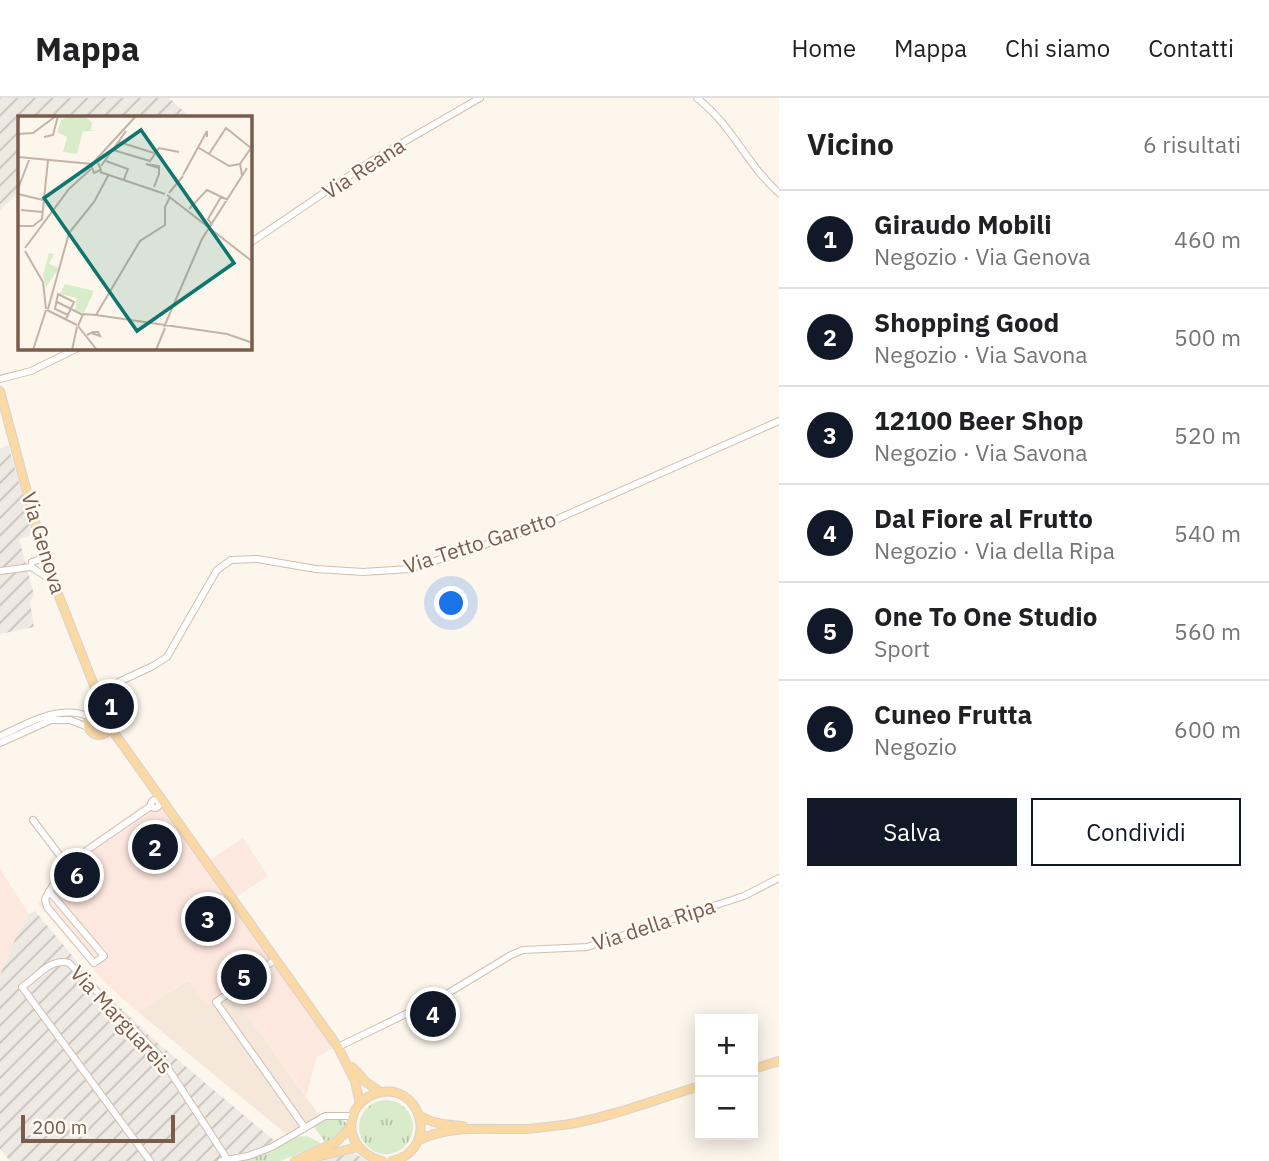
<!DOCTYPE html>
<html lang="it">
<head>
<meta charset="utf-8">
<style>
  :root { --surface:#fff; --page:#f2f2f2; --text:#202124; --muted:#757577; --line:#e0e0e0; --accent:#111827 }
  body { margin:0; font-family:"IBM Plex Sans",sans-serif; background:var(--page); color:var(--text) }
  .controls { position:absolute; right:21px; bottom:21px; display:grid; overflow:hidden; border-radius:0px; box-shadow:0 4px 18px #0003 }
  .controls button { width:63px; height:63px; display:grid; place-items:center; padding:0; border:0; border-bottom:2px solid var(--line); background:var(--surface); color:var(--text); font:35px sans-serif }
  .scale { position:absolute; left:21px; bottom:18px; width:154px; box-sizing:border-box; padding-left:7px; border:4px solid #7a5c4d; border-top:0; font-size:19px; line-height:24px; white-space:nowrap; color:#7a5c4d; -webkit-text-stroke:5px #fffaf3; paint-order:stroke }
  .you { position:absolute; left:452px; top:506px; width:24px; height:24px; margin:-18px; border:5px solid #fff; border-radius:50%; background:#1a73e8; box-shadow:0 0 0 10px #1a73e833 }
  .badge { display:grid; place-items:center; width:46px; height:46px; border-radius:50%; background:var(--accent); color:#fff; font-size:23px; font-weight:700 }
  .pin { position:absolute; translate:-50% -50%; border:4px solid #fff; box-shadow:0 2px 7px #0006 }
  .list { margin:0; padding:0; list-style:none }
  h2 { display:flex; justify-content:space-between; align-items:center; height:91px; margin:0; padding:0 28px; font-size:30px }
  h2 small { font-size:23px; font-weight:400; color:var(--muted) }
  .list li { display:grid; grid-template-columns:46px 1fr auto; gap:21px; align-items:center; box-sizing:border-box; height:98px; padding:0 28px; border-top:2px solid var(--line) }
  .list b { display:block; font-size:26px; white-space:nowrap }
  .list p { margin:0; font-size:23px; white-space:nowrap; color:var(--muted) }
  .list em { font-size:23px; font-style:normal; color:var(--muted) }
  .actions { display:flex; gap:14px; padding:21px 28px }
  .actions a { flex:1; padding:16px 0; border:2px solid var(--accent); border-radius:0px; text-align:center; font-size:24px; color:var(--accent) }
  .actions .main { background:var(--accent); color:#fff }
  .map { position:relative; flex:none; width:779px; height:1063px; overflow:hidden }
  header { display:flex; align-items:center; gap:42px; box-sizing:border-box; height:98px; padding:0 35px; background:var(--surface); border-bottom:2px solid var(--line) }
  header strong { font-size:33px }
  nav { display:flex; gap:38px; margin-inline-start:auto; font-size:24px }
  main { display:flex }
  aside { flex:1; background:var(--surface) }
  .map>svg:first-child { display:block }
</style>
</head>
<body>
<header>
<strong>Mappa</strong>
<nav><a>Home</a><a>Mappa</a><a>Chi siamo</a><a>Contatti</a></nav>
</header>
<main>
<div class="map">
<svg width="779" height="1063" viewBox="0 0 779 1063">
  <defs>
    <pattern id="industrial-furrows" width="10" height="10" patternUnits="userSpaceOnUse" patternTransform="scale(1.75)"><rect width="10" height="10" fill="#efe9e4"/><path d="M-1 1l2-2M0 10L10 0M9 11l2-2" fill="none" stroke="#c7c0bb"/></pattern>
    <pattern id="grass-tufts" width="24" height="20" patternUnits="userSpaceOnUse" patternTransform="scale(1.75)"><rect width="24" height="20" fill="#d8ecc9"/><path d="M3 7l-1-3M5 7V3M7 7l1-3M15 17l-1-3M17 17v-4M19 17l1-3" fill="none" stroke="#b4c2a5"/></pattern>
  </defs>
  <rect width="100%" height="100%" fill="#fdf6ec"/>
  <path fill="#f5e8da" d="M189,882L231,894L319,1017L286,1036L138,914Z"/>
  <g fill="#fde8e0">
    <path d="M156,699L333,950L317,959L306,998L231,894L207,908L188,882L138,914L104,884L38,806L67,762L152,700Z"/>
    <path d="M243,740L268,778L236,799L210,762Z"/>
    <path d="M0,771L29,816L16,839L0,877Z"/>
  </g>
  <g fill="url(#industrial-furrows)">
    <path d="M0,0H169L190,19H19V94L0,112Z"/>
    <path d="M8,347L34,436L19,441L34,497L30,504L34,529L0,536V351Z"/>
    <path d="M35,813L95,885L154,942L275,1043L278,1049L238,1063H10L0,1051V877L16,839L29,816Z"/>
    <path d="M354,1055L367,1063H320L341,1056Z"/>
  </g>
  <g fill="url(#grass-tufts)">
    <circle cx="386" cy="1029" r="27"/>
    <path d="M330,1020L342,1021L348,1027L336,1040L326,1045L314,1029Z"/>
    <path d="M307,1038L322,1046L280,1063H239L269,1054L297,1039Z"/>
  </g>
  <g fill="none" stroke-linecap="round" stroke-linejoin="round">
    <g stroke="#d1beb0" stroke-width="8">
      <g id="minor">
        <path d="M697,0C732,27 747,67 779,95"/>
        <path d="M250,145L371,63L480,0"/>
        <path d="M0,281L31,273L78,250"/>
        <path d="M31,469L53,483"/>
        <path d="M0,473L31,469L32,464L44,460"/>
        <path d="M97,594L153,568L167,559L217,472L231,462L257,461L316,471L363,474L410,471L539,429L779,323"/>
        <path d="M0,638C27,626 60,605 90,619"/>
        <path d="M0,645L51,622H70L88,629"/>
        <circle cx="155" cy="706" r="4"/>
        <path d="M33,722L67,767"/>
        <path d="M49,793L104,858L94,865L47,809L45,801C53,787 61,772 74,761L151,708"/>
        <path d="M276,861L216,904L305,1030"/>
        <path d="M338,949L445,897L511,857L523,852L587,849L744,798L779,780"/>
        <path d="M150,1063L22,889C36,880 51,859 69,865L160,958L227,1061"/>
        <path d="M221,1063L248,1058L272,1049L325,1018H353"/>
      </g>
    </g>
    <g stroke="#dad1cd" stroke-width="10">
      <g id="major">
        <path d="M0,293L46,465L106,618"/>
        <circle cx="99" cy="626" r="11"/>
        <path d="M110,629L338,949L355,983L360,1006"/>
        <path d="M352,969L366,984L380,994"/>
        <path d="M753,971L779,963"/>
        <path d="M419,1017C432,1026 448,1027 463,1028"/>
        <path d="M419,1042C451,1026 491,1032 526,1031C541,1030 555,1028 570,1026C614,1018 657,1001 700,988"/>
        <path d="M307,1061L358,1049"/>
        <path d="M295,1063L336,1044L351,1029"/>
        <path d="M382,1063C362,1058 346,1040 353,1018C356,1007 365,999 375,996C420,980 442,1051 392,1063"/>
      </g>
    </g>
    <use href="#minor" stroke="#fff" stroke-width="6"/>
    <use href="#major" stroke="#fbd9a5" stroke-width="8"/>
  </g>
  <g text-anchor="middle" stroke-width="5" stroke-linejoin="round" paint-order="stroke">
    <g font-size="21" fill="#7a5c4d" stroke="#fffaf3">
      <text transform="translate(364 71) rotate(-33)" y="7">Via Reana</text>
      <text transform="translate(43 445) rotate(73)" y="7">Via Genova</text>
      <text transform="translate(480 445) rotate(-18)" y="7">Via Tetto Garetto</text>
      <text transform="translate(654 827) rotate(-18)" y="7">Via della Ripa</text>
      <text transform="translate(121 922) rotate(47)" y="7">Via Marguareis</text>
    </g>
  </g>
  <g transform="translate(18 18)">
    <rect width="234" height="234" fill="#fdf6ec"/>
    <path d="M52,0L67,1L74,6L73,14L82,15H65L59,38L45,36L49,21L39,16L43,4ZM47,168L76,175L66,197L57,194L59,182L42,178Z" fill="#d8ecc9"/>
    <path d="M31,137L36,138L31,148L41,152L28,171L25,159Z" fill="#d8ecc9"/>
    <path fill="none" stroke="#c5b3a7" stroke-width="2" d="M0,18L15,17L38,0M26,21L35,19L40,0M101,26L136,37M181,32L211,50L222,48M95,34L132,45L141,32L161,36M191,38L208,12L233,32M0,41L74,48M88,45L110,53L106,63M80,47L83,54L76,57L73,49L118,0M83,50L108,15M82,56L147,78M165,59L189,15V21M224,59L222,48L235,29M136,71L141,58V50L128,48L141,52M0,73L11,44M151,77L165,60M0,78L25,84M149,79L235,146M171,93L189,74L210,84M3,94L24,96M194,109L190,103L203,81M0,110H15L24,103L30,44M7,132L51,73L73,53M7,135L25,166L28,193M39,186L65,199M30,193L51,117L76,86L91,58M29,194L59,209M78,199L122,125L147,109V91L152,81M48,203L56,186L40,178L37,193L50,199M60,210L65,198L78,199L209,218L235,227M60,210L79,234M146,211L184,123L229,52M69,219L75,216H80L82,220L73,217M15,234L28,194M54,234L59,211M138,234L147,212"/>
    <path fill="#0f766e" fill-opacity="0.15" stroke="#0f766e" stroke-width="3.5" d="M123,14L216,147L119,215L26,82Z"/>
    <rect width="234" height="234" fill="none" stroke="#7a5c4d" stroke-width="3.5"/>
  </g>
</svg>
<div class="controls">
<button>+</button>
<button>−</button>
</div>
<div class="scale">200 m</div>
<div class="you"></div>
<div class="pin badge" style="left:111px;top:608px">1</div>
<div class="pin badge" style="left:155px;top:749px">2</div>
<div class="pin badge" style="left:208px;top:821px">3</div>
<div class="pin badge" style="left:433px;top:916px">4</div>
<div class="pin badge" style="left:244px;top:879px">5</div>
<div class="pin badge" style="left:77px;top:777px">6</div>
</div>
<aside>
<h2>Vicino<small>6 risultati</small></h2>
<ul class="list">
<li><span class="badge">1</span><div><b>Giraudo Mobili</b><p>Negozio · Via Genova</p></div><em>460 m</em></li>
<li><span class="badge">2</span><div><b>Shopping Good</b><p>Negozio · Via Savona</p></div><em>500 m</em></li>
<li><span class="badge">3</span><div><b>12100 Beer Shop</b><p>Negozio · Via Savona</p></div><em>520 m</em></li>
<li><span class="badge">4</span><div><b>Dal Fiore al Frutto</b><p>Negozio · Via della Ripa</p></div><em>540 m</em></li>
<li><span class="badge">5</span><div><b>One To One Studio</b><p>Sport</p></div><em>560 m</em></li>
<li><span class="badge">6</span><div><b>Cuneo Frutta</b><p>Negozio</p></div><em>600 m</em></li>
</ul>
<div class="actions"><a class="main">Salva</a><a>Condividi</a></div>
</aside>
</main>
</body>
</html>
